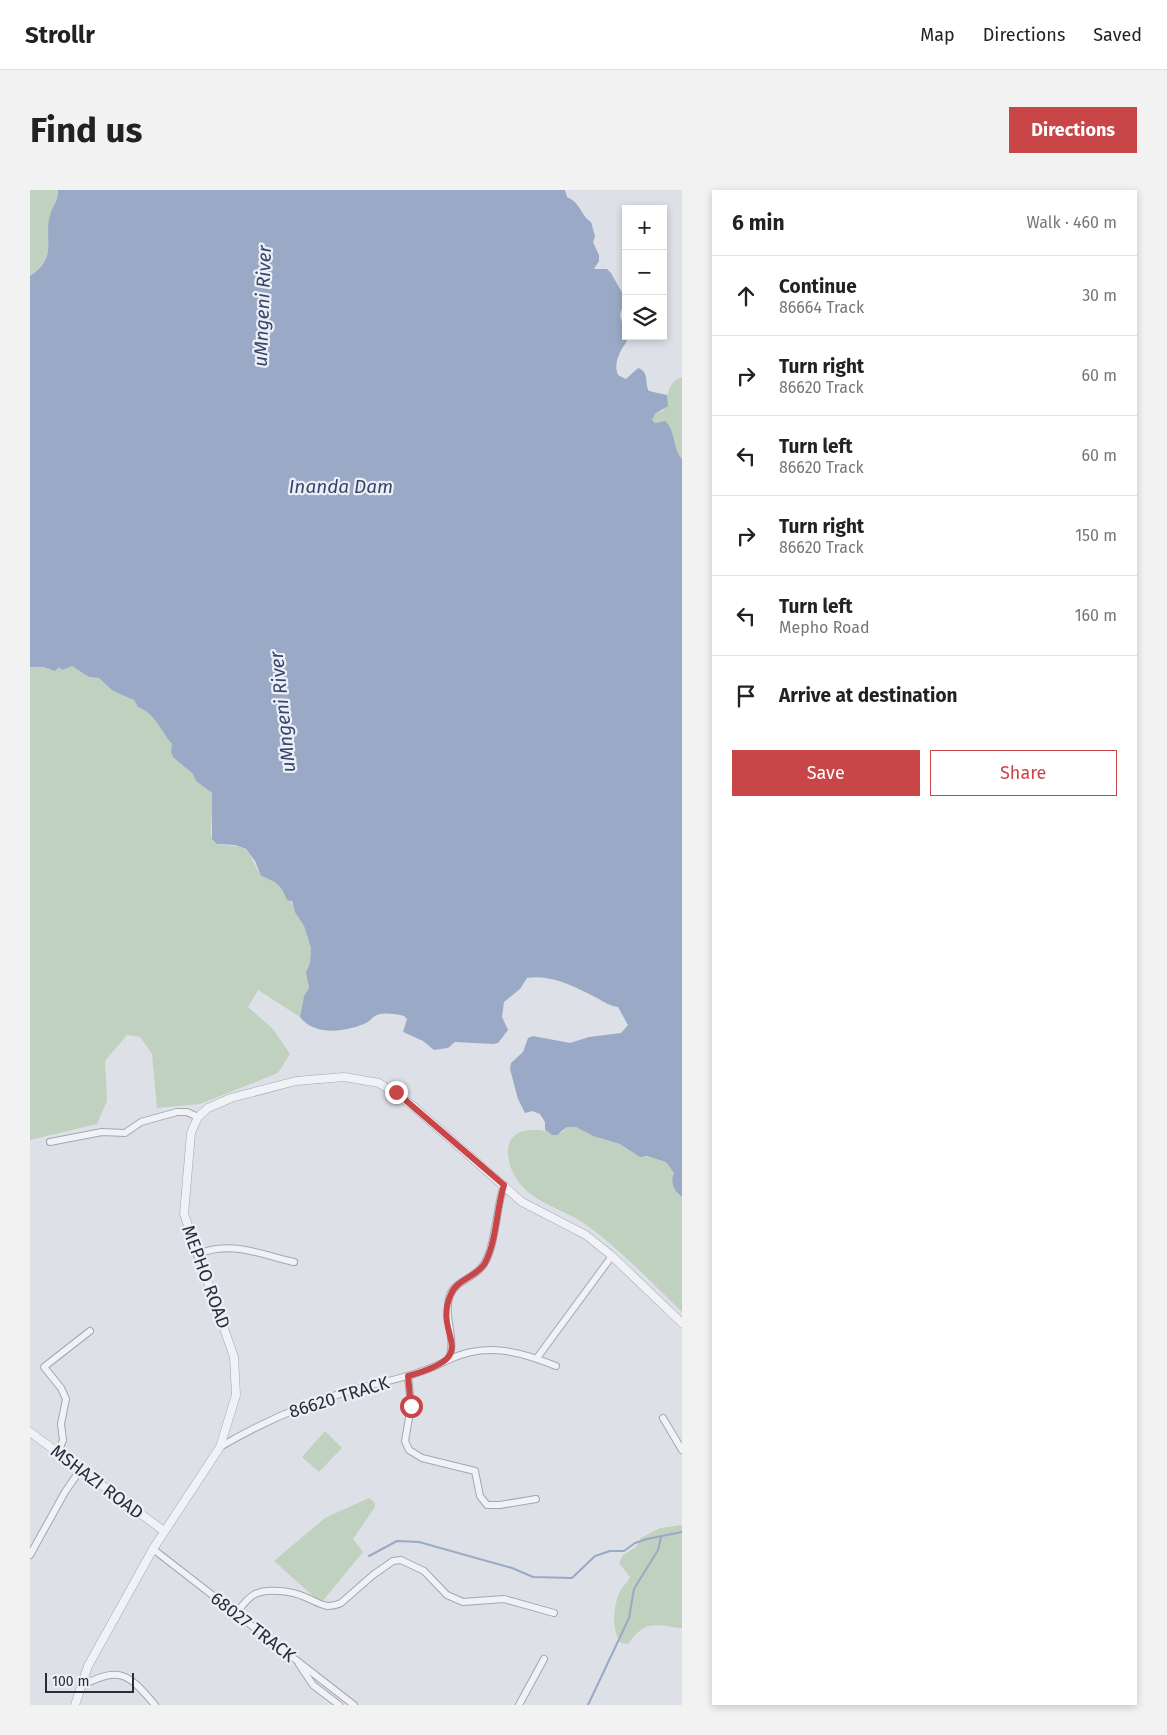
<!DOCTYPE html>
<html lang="en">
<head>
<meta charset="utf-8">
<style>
  :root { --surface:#fff; --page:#f2f2f2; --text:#222; --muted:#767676; --line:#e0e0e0; --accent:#c94648 }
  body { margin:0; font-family:"Fira Sans",sans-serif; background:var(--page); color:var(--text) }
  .controls { position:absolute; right:15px; top:15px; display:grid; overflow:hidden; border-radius:0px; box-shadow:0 2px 8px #0003 }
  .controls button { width:45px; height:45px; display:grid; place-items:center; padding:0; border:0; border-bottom:1px solid var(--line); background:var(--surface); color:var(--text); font:25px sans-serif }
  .scale { position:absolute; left:15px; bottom:12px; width:89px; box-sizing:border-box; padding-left:5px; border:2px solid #282d3d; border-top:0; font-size:14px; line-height:18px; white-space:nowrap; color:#282d3d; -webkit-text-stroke:4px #edeff5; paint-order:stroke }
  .stop { position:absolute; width:15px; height:15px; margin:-11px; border:4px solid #c94648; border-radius:50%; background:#fff }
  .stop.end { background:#c94648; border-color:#fff; box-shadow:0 1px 5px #0008 }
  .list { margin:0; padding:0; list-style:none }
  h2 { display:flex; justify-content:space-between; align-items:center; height:65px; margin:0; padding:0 20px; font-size:21px }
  h2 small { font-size:16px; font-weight:400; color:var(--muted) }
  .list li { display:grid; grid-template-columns:32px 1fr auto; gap:15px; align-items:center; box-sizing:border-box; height:80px; padding:0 20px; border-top:1px solid var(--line) }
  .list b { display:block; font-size:19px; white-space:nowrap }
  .list p { margin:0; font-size:16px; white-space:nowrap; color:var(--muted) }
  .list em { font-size:16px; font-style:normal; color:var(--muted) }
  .actions { display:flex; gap:10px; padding:15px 20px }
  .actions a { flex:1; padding:11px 0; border:1px solid var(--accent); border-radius:0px; text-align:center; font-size:18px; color:var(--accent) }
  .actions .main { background:var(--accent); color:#fff }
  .icon { flex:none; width:28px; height:28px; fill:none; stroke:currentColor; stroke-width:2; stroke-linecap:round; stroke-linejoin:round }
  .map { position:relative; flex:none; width:652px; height:1515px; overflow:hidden; border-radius:0px }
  header { display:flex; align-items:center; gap:30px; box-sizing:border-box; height:70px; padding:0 25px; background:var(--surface); border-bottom:1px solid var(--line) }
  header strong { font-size:24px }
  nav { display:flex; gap:28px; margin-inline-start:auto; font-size:18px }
  .intro { display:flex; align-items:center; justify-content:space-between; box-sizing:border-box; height:120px; padding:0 30px }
  h1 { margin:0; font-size:35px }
  .button { padding:12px 22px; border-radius:0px; background:var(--accent); color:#fff; font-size:18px; font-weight:700 }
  main { display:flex; gap:30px; padding:0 30px }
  aside { flex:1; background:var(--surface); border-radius:0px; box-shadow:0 2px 8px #0003 }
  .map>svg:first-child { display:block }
</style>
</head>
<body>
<header>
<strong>Strollr</strong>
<nav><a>Map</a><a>Directions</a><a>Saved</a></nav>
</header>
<div class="intro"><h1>Find us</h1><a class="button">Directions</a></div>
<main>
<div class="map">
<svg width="652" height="1515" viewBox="0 0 652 1515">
  <rect width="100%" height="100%" fill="#dee0e7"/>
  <g fill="#c1d1bf">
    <path d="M0,0H28C29,10 22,16 21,26C16,52 26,68 0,86Z"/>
    <path d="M652,187V269L644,258L635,231L624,233L622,230L625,224L633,221C640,207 635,193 652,187Z"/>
    <path d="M42,475L59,487L69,488L83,501L105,510L108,517L118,520L133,539L134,544L142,553L144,568L163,584L166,591L182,603C184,612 180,642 181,645C183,648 187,652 190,655C225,656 216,662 231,686L243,690L254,699L274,736L281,758L280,773L277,779L279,798L274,806L270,827L228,800L218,817L243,839L260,864L248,883L170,914L127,918L122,864L110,847L97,845L75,871L77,911L67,934L0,950V477H13L20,480L30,477L32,480Z"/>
    <path d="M537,937H546L563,946L590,954L610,966L621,967L636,972L644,983L647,1004L652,1007V1122C622,1093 593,1062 559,1037C539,1021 508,1015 491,995C474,975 469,939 504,940C512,940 515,940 521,945L533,942Z"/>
    <path d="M295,1241L312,1258L289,1282L272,1267Z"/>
    <path d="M339,1308L345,1313V1317L323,1349L333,1362L291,1413L244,1371L295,1328Z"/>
    <path d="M652,1335V1438C624,1435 616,1429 598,1454L591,1453C581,1440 583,1414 591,1400C593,1395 598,1393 600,1387L589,1373L593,1365L606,1357L611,1348L630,1338Z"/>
  </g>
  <path fill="#9aa9c6" d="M28,0H535L537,7C551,13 551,26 561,32L565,46L563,52L569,65V71L564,79H577L581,83L595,108L590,125L597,151C590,161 583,173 588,185L596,189L608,178C620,182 614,193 619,201L637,205L638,216L625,224L622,230L625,233L635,231C646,241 642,257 652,269V1007C644,1002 640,992 644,983L636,972L617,966L610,967L590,954L563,946L546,937H537L527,945H522L515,940V932L510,924L502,921L495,923L488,909L480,879L481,873L493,862L498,848L503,846L540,853L559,847L591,843L598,835L588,817C580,816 574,812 567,808C545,797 522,784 497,788L490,799L474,812L472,827L478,840L468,853L463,854L425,852L418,858L404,860L393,851L373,842L377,829L374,826C367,824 354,822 347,825C342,827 340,832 334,834C314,842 284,846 270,827L274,806L279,798L276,782L280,773L281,758L274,736L265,722L262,711L257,710C251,695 248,692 231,686L225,671L216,659L205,655L187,654L182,649V603L166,591L163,584L144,568L141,563L142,554C130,540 126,524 108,517L104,510L83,501L69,488L59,487L42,476L32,480L29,477L25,481L13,477H0V86C30,66 12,48 21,22C24,14 29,9 28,0Z"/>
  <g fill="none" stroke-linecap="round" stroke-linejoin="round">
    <g stroke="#9aa9c6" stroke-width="2">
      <path d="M339,1366L367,1351L389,1352L482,1378L503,1387L542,1388L565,1366L580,1361H594L605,1353L617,1349L652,1342"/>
      <path d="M558,1515L599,1428L604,1399L628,1360L631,1347"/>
    </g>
    <g stroke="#a4a7b1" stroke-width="8">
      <g id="minor">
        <path d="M20,952L72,942L95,943L111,932L147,922H157L168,927"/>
        <path d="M167,1065C197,1049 233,1065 264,1072"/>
        <path d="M507,1168L582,1066"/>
        <path d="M418,1170C455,1152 489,1161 526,1176"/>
        <path d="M378,1186L381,1216L375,1251L379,1260L392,1268L445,1281L450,1306L457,1315H470L506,1309"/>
        <path d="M633,1228L652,1260"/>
        <path d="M190,1257C231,1233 270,1215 316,1202C350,1192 386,1187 418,1170C428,1150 412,1127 420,1105C426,1090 446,1088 454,1074C466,1055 466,1018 474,995"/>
        <path d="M28,1263L33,1250L31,1234L36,1209L31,1198L14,1177L60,1141"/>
        <path d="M123,1359L324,1515"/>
        <path d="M0,1365L35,1302L50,1280"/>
        <path d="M206,1424C211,1417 217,1408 225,1404C238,1398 262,1401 275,1407C290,1413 295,1420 311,1413L343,1385L363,1371L371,1370L394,1381L417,1405L433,1412L474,1409L524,1423"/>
        <path d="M269,1474L283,1495L309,1515"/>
        <path d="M51,1496C90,1476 98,1483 125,1515"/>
        <path d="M489,1515L514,1469"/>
      </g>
    </g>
    <g stroke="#a4a7b1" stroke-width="9">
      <g id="tertiary">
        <path d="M0,1242L134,1341"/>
        <path d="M45,1515L58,1476L123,1359L190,1257L206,1205L204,1167L154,1024L161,943L168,927L178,918L201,908L266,891L314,887L349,893L383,916L492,1012L556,1045L582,1066L652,1133"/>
      </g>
    </g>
    <use href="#minor" stroke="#f0f2f6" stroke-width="6"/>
    <use href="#tertiary" stroke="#f0f2f6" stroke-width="8"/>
  </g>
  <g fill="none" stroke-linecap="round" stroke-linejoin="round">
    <path stroke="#c94648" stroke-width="6" d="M366,902L474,995C466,1020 467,1050 455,1073C447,1087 427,1089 421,1104C401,1148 457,1164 378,1186L381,1216"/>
  </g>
  <g text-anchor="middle" stroke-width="4.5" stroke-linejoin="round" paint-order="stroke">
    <g font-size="18" fill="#282d3d" stroke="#edeff5">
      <text transform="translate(176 1087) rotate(70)" y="6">MEPHO ROAD</text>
      <text transform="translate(309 1207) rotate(-17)" y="6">86620 TRACK</text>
      <text transform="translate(67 1292) rotate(37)" y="6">MSHAZI ROAD</text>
      <text transform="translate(223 1437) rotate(38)" y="6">68027 TRACK</text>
    </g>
    <g font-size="19" font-style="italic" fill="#334670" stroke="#edeff5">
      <text transform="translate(232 116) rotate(-88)" y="7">uMngeni River</text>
      <text x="311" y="303">Inanda Dam</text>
      <text transform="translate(252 522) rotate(-96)" y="7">uMngeni River</text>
    </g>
  </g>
</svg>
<div class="controls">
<button>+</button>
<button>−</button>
<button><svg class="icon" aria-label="layers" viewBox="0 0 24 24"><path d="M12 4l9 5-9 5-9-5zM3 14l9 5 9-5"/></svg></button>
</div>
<div class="scale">100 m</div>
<div class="stop" style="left:381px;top:1216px"></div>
<div class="stop end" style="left:366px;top:902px"></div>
</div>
<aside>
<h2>6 min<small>Walk · 460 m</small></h2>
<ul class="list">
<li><svg class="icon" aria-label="ahead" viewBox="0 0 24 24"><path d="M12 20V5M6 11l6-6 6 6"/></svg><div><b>Continue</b><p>86664 Track</p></div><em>30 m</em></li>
<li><svg class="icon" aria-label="right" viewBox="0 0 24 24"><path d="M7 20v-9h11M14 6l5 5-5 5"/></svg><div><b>Turn right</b><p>86620 Track</p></div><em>60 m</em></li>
<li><svg class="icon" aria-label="left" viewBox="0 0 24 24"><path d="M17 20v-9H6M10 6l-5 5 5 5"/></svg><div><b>Turn left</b><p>86620 Track</p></div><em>60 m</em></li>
<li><svg class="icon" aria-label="right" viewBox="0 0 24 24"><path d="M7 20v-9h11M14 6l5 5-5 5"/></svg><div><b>Turn right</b><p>86620 Track</p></div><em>150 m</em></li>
<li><svg class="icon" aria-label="left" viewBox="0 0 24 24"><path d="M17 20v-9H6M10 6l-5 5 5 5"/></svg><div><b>Turn left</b><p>Mepho Road</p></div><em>160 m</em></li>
<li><svg class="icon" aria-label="arrive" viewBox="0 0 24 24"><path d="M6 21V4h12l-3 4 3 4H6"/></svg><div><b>Arrive at destination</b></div></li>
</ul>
<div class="actions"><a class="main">Save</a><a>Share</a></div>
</aside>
</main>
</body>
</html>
